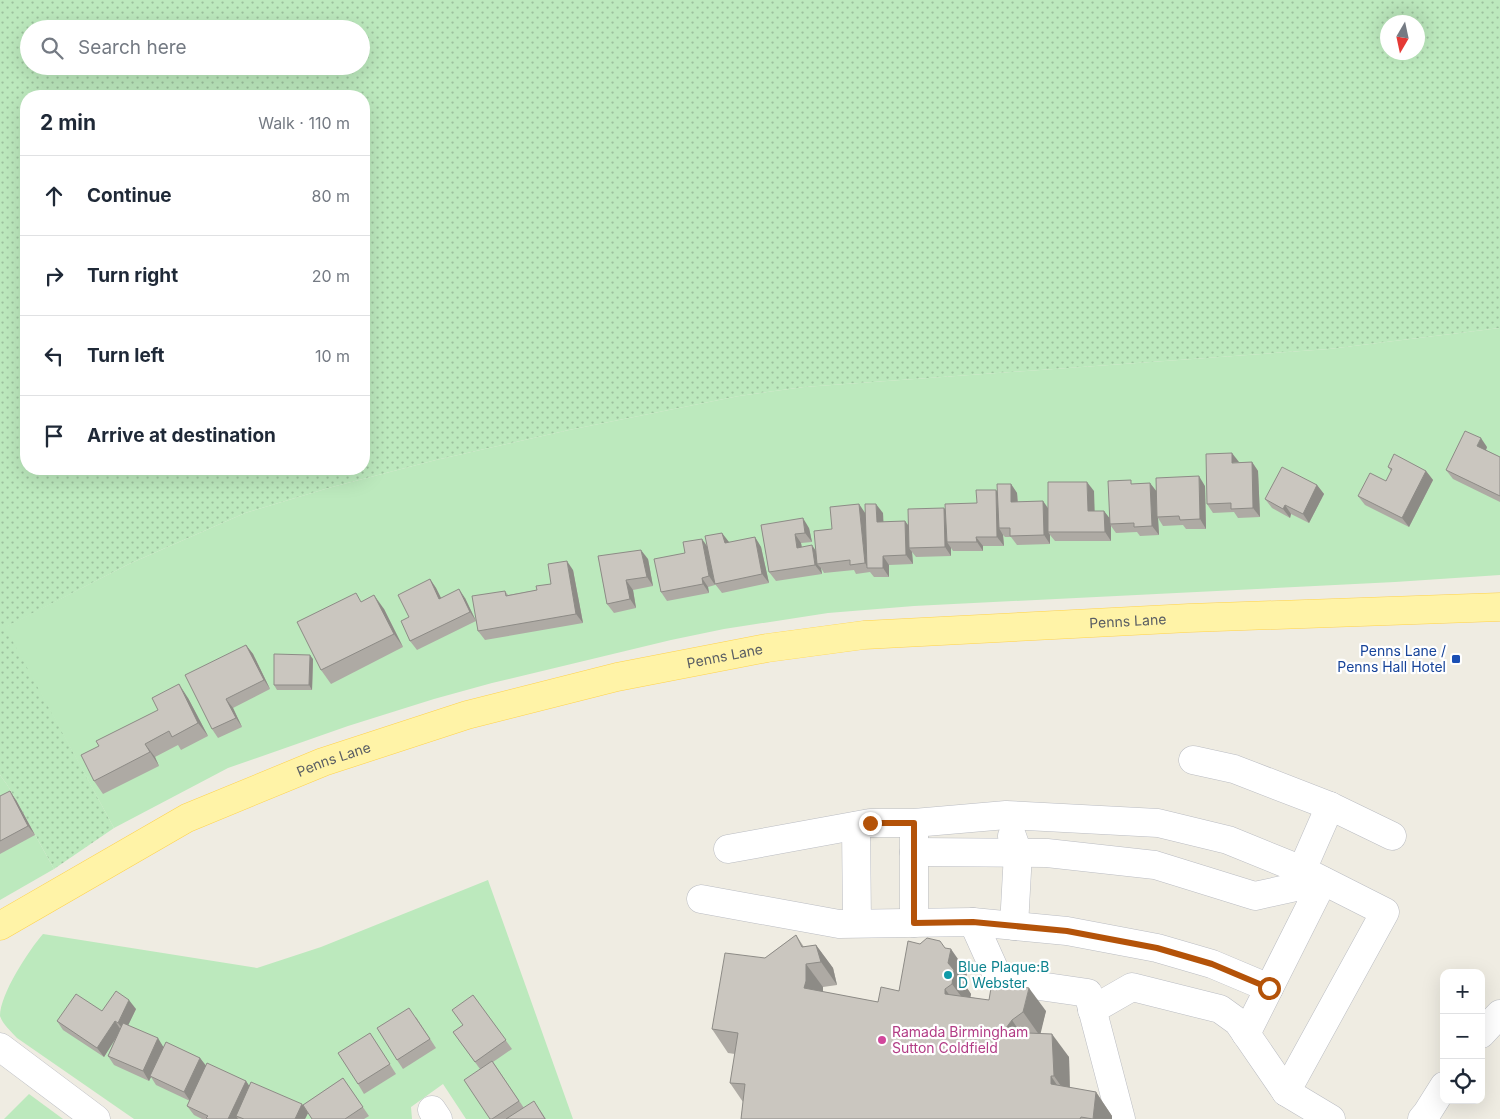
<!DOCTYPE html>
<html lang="en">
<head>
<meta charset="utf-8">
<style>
  :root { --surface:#fff; --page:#f2f2f3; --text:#1f2937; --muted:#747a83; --line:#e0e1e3 }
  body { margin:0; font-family:Inter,sans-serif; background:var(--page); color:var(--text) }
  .controls { position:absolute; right:15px; bottom:15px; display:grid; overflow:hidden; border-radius:10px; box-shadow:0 5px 20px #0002 }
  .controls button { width:45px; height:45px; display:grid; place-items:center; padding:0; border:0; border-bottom:1px solid var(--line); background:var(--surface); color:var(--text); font:25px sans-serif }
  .compass { position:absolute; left:1380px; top:15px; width:45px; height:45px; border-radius:50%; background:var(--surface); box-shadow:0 5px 20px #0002; rotate:189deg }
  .stop { position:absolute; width:15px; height:15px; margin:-11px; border:4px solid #b45309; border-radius:50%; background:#fff }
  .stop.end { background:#b45309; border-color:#fff; box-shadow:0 1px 5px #0008 }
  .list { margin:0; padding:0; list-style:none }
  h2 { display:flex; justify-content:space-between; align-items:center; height:65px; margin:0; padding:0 20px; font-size:21px }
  h2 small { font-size:16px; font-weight:400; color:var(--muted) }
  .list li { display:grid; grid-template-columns:32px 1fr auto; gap:15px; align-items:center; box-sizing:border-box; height:80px; padding:0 20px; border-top:1px solid var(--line) }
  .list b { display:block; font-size:19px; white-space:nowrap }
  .list em { font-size:16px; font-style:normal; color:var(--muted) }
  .icon { flex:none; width:28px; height:28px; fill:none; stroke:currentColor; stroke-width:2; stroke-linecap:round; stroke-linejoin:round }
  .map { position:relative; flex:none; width:1500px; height:1119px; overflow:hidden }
  .search { position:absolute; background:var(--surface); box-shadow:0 5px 20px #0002; left:20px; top:20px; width:350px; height:55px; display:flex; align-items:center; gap:12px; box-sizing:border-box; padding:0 18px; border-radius:28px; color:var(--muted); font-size:19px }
  .panel { position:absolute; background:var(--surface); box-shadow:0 5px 20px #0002; left:20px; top:90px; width:350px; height:385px; border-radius:20px }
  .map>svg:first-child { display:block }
</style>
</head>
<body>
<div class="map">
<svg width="1500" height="1119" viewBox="0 0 1500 1119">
  <defs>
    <pattern id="grass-dots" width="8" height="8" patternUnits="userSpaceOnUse" patternTransform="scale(1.25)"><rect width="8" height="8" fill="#bce9bd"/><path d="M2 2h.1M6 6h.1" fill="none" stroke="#9cc09d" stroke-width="1.8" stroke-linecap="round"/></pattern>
  </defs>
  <rect width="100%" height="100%" fill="#efece2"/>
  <path fill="url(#grass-dots)" fill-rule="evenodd" d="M0,0H1500V328L1329,349L804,387L739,396L569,430L436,460L332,487L245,513L129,564L6,627L114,828L54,869L8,786L0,775ZM1388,22H1418V52H1388ZM29,29H361V66H29ZM26,96H364V469H26Z"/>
  <g fill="#bce9bd">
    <path d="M1500,328V575L1395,582L914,606L828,613L724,629L671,640L492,683L434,699L348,726L228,768L114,828L5,627L129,564L245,513L332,487L436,460L569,430L739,396L804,387L1329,349Z"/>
    <path d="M0,775L8,786L54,869L0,900Z"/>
    <path d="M488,880L573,1119H466L443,1084L411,1107L412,1119H134L17,1038C11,1031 3,1025 0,1016C0,994 29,950 43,934L257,968L321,947Z"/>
    <path d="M29,1094L63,1119H4Z"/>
  </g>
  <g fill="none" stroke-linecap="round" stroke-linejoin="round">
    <g stroke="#babcc2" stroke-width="29">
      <g id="minor">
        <path d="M1193,760L1234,769L1330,806L1392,836"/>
        <path d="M856,826L857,923"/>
        <path d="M914,834V923"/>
        <path d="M1012,836L1018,853L1014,926"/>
        <path d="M728,849L870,823H914L1006,815L1158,823L1228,840L1302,870L1385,912L1286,1092L1331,1119"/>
        <path d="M914,852L1047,853L1155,865L1255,896L1323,881L1246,1034"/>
        <path d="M1302,870L1330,806"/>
        <path d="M701,899L839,924L973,922L1067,931L1157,948L1212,964L1269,988"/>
        <path d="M973,922L996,973L1011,982L1088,993L1121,1119"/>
        <path d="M1092,1010L1132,987L1220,1009L1238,1022L1286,1092"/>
        <path d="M1481,1034L1500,1014"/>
        <path d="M0,1047L96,1119"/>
        <path d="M432,1110L438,1119"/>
        <path d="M1422,1119L1427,1113L1444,1086"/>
      </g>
    </g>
    <g stroke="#ffd24b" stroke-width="29">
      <g id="major">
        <path id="s1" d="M0,926L187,818L323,762L467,715L617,677L767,648L864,635L1189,618L1500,607"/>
      </g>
    </g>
    <use href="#minor" stroke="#fff" stroke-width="28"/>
    <use href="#major" stroke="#fff3a7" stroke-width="28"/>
  </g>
  <g fill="#aeaaa4">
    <path d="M1487,447L1486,450L1500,457V502L1453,479L1446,470Z"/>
    <path d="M1239,462H1252L1258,471L1260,517L1238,518L1234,512L1213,513L1207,504Z"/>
    <path d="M1388,467L1426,471L1433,480L1409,527L1365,505L1358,496L1386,481L1391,471Z"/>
    <path d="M1150,483L1156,491L1205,486L1206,529H1186L1183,525L1163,526L1158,518L1159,535L1140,536L1137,532L1116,533L1111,526V541H1055L1050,535V544L1017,545L1011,537H1005L1003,535L1004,546H983V551H953L951,548V556L916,557L912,552L913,564L889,565V577H874L870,572L856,574L854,570L824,573L821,568L822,574L776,581L769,572L761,525L809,528L812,542L801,543L802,547L816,551L832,529L859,504L865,513L866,522L883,513V522L905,521L909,526L946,510L977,503L1011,484L1017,493L1018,502L1043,501L1048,508L1094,491V511H1104L1109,518L1133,484Z"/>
    <path d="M1317,485L1324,494L1309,523L1291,514L1290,518L1272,508L1265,499Z"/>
    <path d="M722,533L729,543L755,537L761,547L769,583L722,593L715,584L712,566L715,585L708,587L709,593L667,601L661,592L685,553L702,539L708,547Z"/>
    <path d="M598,556L648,559L653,586L633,590L636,608L614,613L607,604Z"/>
    <path d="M573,570L583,623L485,640L478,631L505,591L508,595L537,590L551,584Z"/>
    <path d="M430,579L436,588L441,598H465L476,621L417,650L410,641L409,617Z"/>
    <path d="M362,602L384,609L403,647L331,684L321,670Z"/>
    <path d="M246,645L253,654L270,689L233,708L242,727L218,738L212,729Z"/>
    <path d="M313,659L312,690H277L274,685Z"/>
    <path d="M188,698L208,736L181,750L178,745L155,757L159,766L103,794L94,781L99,746Z"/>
    <path d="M0,796L16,800L35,835L0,854Z"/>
    <path d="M796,935L804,947L816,945L833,968L837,985L823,987V992L878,1002L899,991L945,948L967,972L965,985L971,994L970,997L1046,1011L1040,1033L1069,1057L1070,1088L1096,1092L1112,1116V1119H741L743,1102L730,1083L735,1054L728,1053L712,1029L765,958Z"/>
    <path d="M473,995L512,1049L493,1062L524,1108L540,1110L546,1119H490L480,1069L453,1032L463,1025Z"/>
    <path d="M136,1009L128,1025L164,1047L200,1058L206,1066L246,1081L249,1086L303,1105L343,1078L369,1116L364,1119H312L308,1113L305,1119H202L194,1115L187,1106L190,1101L156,1085L151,1077L149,1081L114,1065L108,1056L115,1039L104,1057L63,1030L57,1021L102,1011Z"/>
    <path d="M416,1017L436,1048L403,1069L397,1060Z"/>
    <path d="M370,1033L396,1074L364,1094L358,1084Z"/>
  </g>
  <g fill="#8d8b86">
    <path d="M1481,438L1487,447L1484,455L1477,446Z"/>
    <path d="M1232,453L1239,462L1232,463Z"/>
    <path d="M1252,462L1258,471L1260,517L1253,508Z"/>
    <path d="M1426,471L1433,480L1409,527L1402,518Z"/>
    <path d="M1199,476L1205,486L1206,529L1200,519Z"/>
    <path d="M1087,482L1094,491L1095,520L1088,511Z"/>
    <path d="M1150,483L1157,492V517L1158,518L1159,535L1152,526Z"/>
    <path d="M1011,484L1017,493L1018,511L1011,502Z"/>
    <path d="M1317,485L1324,494L1309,523L1303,514Z"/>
    <path d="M996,490L1002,499L999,528L1003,535L1004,546L997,537Z"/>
    <path d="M1043,501L1049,510L1048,532L1050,535V544L1044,535Z"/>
    <path d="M859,504L865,513L871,568H868L865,563Z"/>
    <path d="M876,504L883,513L884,531L877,522Z"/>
    <path d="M1285,505L1291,514L1290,518L1283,509Z"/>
    <path d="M944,508L950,517L947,542L951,548V556L945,547Z"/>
    <path d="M1104,511L1111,520L1110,524L1111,526V541L1105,532Z"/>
    <path d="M803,518L809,528L812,542L805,533Z"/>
    <path d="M905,521L912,531L909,548L912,552L913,564L906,555Z"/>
    <path d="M722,533L729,542L731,553L725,543Z"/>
    <path d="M795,534L801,543L803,557L797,548Z"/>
    <path d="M755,537L761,547L769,583L762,574Z"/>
    <path d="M976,537L983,546V551L977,542Z"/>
    <path d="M702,539L708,548L715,585L709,576Z"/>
    <path d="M812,545L818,554L817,564L821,568L822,574L815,565Z"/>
    <path d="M641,550L648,559L653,586L647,577Z"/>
    <path d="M883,556L889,565V577L883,568Z"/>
    <path d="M567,561L573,570L583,623L576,614Z"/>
    <path d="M702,578L708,587L709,593L703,584Z"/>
    <path d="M430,579L436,588L446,608L439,599Z"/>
    <path d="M626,580L633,590L636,608L630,599Z"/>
    <path d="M459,589L465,598L476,621L470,612Z"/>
    <path d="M374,595L384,609L403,647L394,634Z"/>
    <path d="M246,645L253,654L270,689L264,680Z"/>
    <path d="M310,655L313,659L312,690L309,685Z"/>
    <path d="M179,684L188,698L208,736L198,723Z"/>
    <path d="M226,699L233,708L242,727L236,718Z"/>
    <path d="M145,744L155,757L159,766L150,752Z"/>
    <path d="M10,791L16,800L35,835L28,826Z"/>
    <path d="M816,945L833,968L837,985L821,962Z"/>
    <path d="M951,949L967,972L965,985L971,994L969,1007L952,984L948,963Z"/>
    <path d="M806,964L823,987V1004L804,988Z"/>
    <path d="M1029,988L1046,1011L1040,1036L1023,1012Z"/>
    <path d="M945,989L962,1012L945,994Z"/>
    <path d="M129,1000L136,1009L125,1032L118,1023Z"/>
    <path d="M1012,1020L1028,1044L1003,1032Z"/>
    <path d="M115,1021L121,1030L104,1057L97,1048Z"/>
    <path d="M1052,1034L1069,1057L1070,1099L1054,1076Z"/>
    <path d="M158,1038L164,1048L150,1076L151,1077L149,1081L143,1071Z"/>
    <path d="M200,1058L207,1067L190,1101L184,1092Z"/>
    <path d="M1051,1076L1067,1100L1051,1084Z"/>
    <path d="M246,1081L252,1090L236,1116L238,1119H228Z"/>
    <path d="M1096,1092L1112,1116V1119H1093Z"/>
    <path d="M302,1104L308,1113L305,1119H295Z"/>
  </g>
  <g fill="#cac6bf" stroke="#8d8b86">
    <path d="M1465,431L1481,438L1477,446L1500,457V496L1446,470Z"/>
    <path d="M1232,453V463L1252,462L1253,508L1231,509V503L1207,504L1206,454Z"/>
    <path d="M1394,454L1426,471L1402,518L1358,496L1370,473L1386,481L1392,469L1388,467Z"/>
    <path d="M1282,467L1317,485L1303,514L1285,505L1283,509L1265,499Z"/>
    <path d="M1199,476L1200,519L1180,520L1179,516L1157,517L1156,478Z"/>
    <path d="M1131,480V484L1150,483L1152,526L1134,527V523L1110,524L1108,481Z"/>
    <path d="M1048,482H1087L1088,511H1104L1105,532H1048Z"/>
    <path d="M997,484H1011V502L1043,501L1044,535L1010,536V528H999Z"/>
    <path d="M976,490H996L997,537H976L977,542H947L945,504L977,503Z"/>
    <path d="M859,504L865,563L850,565V560L817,564L814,531L832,529L830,507Z"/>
    <path d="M865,504H876L877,522L905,521L906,555L883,556V568H867Z"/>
    <path d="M944,508L945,547L909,548L908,509Z"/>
    <path d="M803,518L805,533L795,534L797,548L812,545L815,565L769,572L761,525Z"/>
    <path d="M722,533L725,543L755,537L762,574L715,584L705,536Z"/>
    <path d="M702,539L709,576L702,578L703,584L661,592L654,559L685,553L683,542Z"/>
    <path d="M641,550L647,577L626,580L630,599L607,604L598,556Z"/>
    <path d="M567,561L576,614L478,631L472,596L505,591L506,596L537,590L536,586L551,584L548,564Z"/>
    <path d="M430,579L439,599L459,589L470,612L410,641L401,621L409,617L398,595Z"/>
    <path d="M356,593L361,602L374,595L394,634L321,670L297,622Z"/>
    <path d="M246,645L264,680L226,699L236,718L212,729L185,675Z"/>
    <path d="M274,654L310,655L309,685H274Z"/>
    <path d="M179,684L198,723L172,737L169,731L145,744L150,752L94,781L81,755L99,746L96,741L158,710L152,698Z"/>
    <path d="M10,791L28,826L0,841V796Z"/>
    <path d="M796,935L802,947L816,945L821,962L806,964V981L804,988L878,1002L881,987L899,991L908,941L920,944L927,938L940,941L945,948L951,949L948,963L954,970L952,984L945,989V994L989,1000L992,982L1029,988L1023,1012L1012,1020L1003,1032L1052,1034L1054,1076H1051V1084L1096,1092L1093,1119L1081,1117L1080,1119H741L745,1084L730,1083L738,1033L712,1029L725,953L765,958Z"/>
    <path d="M116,991L129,1000L118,1023L115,1021L97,1048L57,1021L76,994L102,1011Z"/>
    <path d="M473,995L506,1040L475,1062L453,1032L463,1025L452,1010Z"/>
    <path d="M409,1008L430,1039L397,1060L377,1028Z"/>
    <path d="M123,1023L158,1038L143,1071L108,1056Z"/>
    <path d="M370,1033L390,1064L358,1084L338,1053Z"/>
    <path d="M166,1042L200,1058L184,1092L150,1076Z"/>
    <path d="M492,1061L519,1101L492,1119H490L464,1080Z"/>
    <path d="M207,1063L246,1081L228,1119H208L206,1118L208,1116L187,1106Z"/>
    <path d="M343,1078L363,1107L345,1119H312L303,1105Z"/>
    <path d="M251,1082L302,1104L295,1119H244L236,1116Z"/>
    <path d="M534,1101L545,1119H506Z"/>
  </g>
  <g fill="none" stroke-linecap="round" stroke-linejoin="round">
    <path stroke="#b45309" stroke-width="6" d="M870,823H914V923L973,922L1067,931L1157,948L1212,964L1269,988"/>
  </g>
  <rect fill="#1a4fb4" stroke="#fff" stroke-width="2" x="1451" y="654" width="10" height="10" rx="2.5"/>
  <circle fill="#0f9aa8" stroke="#fff" stroke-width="2" cx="948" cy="975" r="5"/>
  <circle fill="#d1479c" stroke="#fff" stroke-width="2" cx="882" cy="1040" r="5"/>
  <g text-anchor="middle" stroke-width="4.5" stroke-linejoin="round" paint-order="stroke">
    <g font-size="14" fill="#5a5e64" stroke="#fff">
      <text dy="5" stroke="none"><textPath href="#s1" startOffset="1184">Penns Lane</textPath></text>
      <text dy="5" stroke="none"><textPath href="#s1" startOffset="779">Penns Lane</textPath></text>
      <text dy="5" stroke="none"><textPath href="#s1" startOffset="374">Penns Lane</textPath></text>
    </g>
    <g font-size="14" fill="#164399" stroke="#fff" text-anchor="end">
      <text x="1446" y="656">Penns Lane /<tspan x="1446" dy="16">Penns Hall Hotel</tspan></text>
    </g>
    <g font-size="14" fill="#0d838f" stroke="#fff" text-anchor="start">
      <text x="958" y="972">Blue Plaque:B<tspan x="958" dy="16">D Webster</tspan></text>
    </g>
    <g font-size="14" fill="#b23c85" stroke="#fff" text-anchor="start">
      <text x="892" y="1037">Ramada Birmingham<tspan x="892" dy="16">Sutton Coldfield</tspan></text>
    </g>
  </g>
</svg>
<div class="controls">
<button>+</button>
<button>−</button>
<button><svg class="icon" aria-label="locate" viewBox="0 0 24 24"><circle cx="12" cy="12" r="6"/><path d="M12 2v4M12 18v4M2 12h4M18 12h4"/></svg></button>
</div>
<svg class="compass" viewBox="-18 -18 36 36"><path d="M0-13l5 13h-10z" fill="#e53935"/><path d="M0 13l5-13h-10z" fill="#747a83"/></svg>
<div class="stop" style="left:1269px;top:988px"></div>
<div class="stop end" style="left:870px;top:823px"></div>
<div class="search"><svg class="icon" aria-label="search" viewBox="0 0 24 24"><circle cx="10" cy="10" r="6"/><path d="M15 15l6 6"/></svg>Search here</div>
<section class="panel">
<h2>2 min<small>Walk · 110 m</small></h2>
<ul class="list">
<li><svg class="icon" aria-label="ahead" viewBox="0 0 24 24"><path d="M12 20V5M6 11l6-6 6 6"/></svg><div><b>Continue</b></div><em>80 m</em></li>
<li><svg class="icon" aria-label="right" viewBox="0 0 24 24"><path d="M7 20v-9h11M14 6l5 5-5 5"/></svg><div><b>Turn right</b></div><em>20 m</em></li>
<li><svg class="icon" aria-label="left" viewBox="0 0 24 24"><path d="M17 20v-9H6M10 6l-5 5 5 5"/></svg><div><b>Turn left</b></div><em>10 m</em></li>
<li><svg class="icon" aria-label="arrive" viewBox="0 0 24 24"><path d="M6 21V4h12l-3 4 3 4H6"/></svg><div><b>Arrive at destination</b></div></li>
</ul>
</section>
</div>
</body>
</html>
